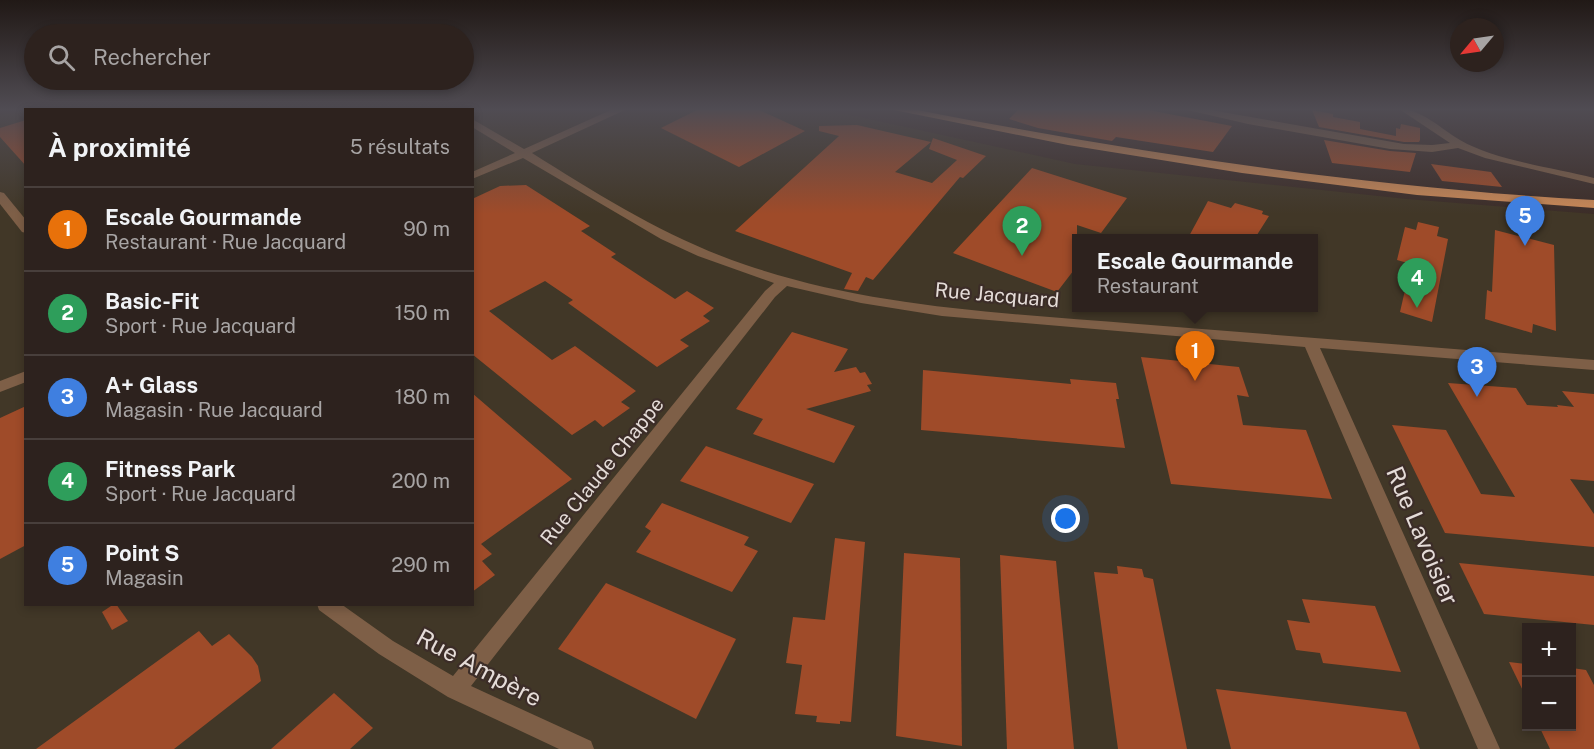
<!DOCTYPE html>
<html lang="fr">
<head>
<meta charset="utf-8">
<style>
  :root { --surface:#2d221e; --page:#352a27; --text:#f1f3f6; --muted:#a7a4a4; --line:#483f3c; --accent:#8bbbb9 }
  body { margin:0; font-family:"Public Sans",sans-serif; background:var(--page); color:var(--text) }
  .controls { position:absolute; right:18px; bottom:18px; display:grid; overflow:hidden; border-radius:0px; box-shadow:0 3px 9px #0003 }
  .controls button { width:54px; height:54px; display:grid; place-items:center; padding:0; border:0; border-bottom:2px solid var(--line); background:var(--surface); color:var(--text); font:30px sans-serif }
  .compass { position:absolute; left:1450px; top:18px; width:54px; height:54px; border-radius:50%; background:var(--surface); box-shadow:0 3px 9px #0003; rotate:241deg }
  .you { position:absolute; left:1066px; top:519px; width:21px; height:21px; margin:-15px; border:4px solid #fff; border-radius:50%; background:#1a73e8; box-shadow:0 0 0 9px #1a73e833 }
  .badge { display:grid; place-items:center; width:39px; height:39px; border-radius:50%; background:var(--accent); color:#fff; font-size:20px; font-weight:700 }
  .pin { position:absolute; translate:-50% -50px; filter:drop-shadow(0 2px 3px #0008) }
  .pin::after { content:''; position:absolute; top:32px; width:21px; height:18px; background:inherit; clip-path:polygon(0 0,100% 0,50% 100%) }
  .popup { position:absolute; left:1072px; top:234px; width:246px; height:78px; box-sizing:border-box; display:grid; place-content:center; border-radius:0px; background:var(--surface); filter:drop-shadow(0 2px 4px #0005); font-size:20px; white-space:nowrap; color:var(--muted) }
  .popup b { font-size:22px; color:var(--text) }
  .popup::after { content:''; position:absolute; left:50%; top:100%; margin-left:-12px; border:12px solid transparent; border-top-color:var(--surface) }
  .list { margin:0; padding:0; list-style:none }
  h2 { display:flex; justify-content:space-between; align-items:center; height:78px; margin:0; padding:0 24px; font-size:26px }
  h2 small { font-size:20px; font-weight:400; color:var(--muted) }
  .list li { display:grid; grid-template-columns:39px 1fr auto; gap:18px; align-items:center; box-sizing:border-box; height:84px; padding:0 24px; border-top:2px solid var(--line) }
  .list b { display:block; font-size:22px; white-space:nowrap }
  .list p { margin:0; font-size:20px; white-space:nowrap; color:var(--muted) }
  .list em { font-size:20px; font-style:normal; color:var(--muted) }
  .icon { flex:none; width:33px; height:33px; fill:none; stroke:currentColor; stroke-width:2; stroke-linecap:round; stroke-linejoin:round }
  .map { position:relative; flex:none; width:1594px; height:749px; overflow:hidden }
  .search { position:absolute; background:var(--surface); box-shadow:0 3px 9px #0003; left:24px; top:24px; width:450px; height:66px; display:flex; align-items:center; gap:15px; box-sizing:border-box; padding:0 21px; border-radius:33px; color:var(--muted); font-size:22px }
  .panel { position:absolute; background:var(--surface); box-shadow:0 3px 9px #0003; left:24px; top:108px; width:450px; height:498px; border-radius:0px }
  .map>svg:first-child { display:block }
</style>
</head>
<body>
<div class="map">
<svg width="1594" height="749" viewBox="0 0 1594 749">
  <rect width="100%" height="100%" fill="#3c2d28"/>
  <path fill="#413727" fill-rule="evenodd" d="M26,109H823L1075,164L1407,199L1594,214V749H0V115L26,110V604H472V110ZM1076,238H1314V308H1076ZM1526,628H1572V726H1526Z"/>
  <g fill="#9f4b29">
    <path d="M699,109H757L805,131L739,167L661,128Z"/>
    <path d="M1019,109H1143L1232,126L1213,152L1116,137L1112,141L1038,128L1009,119Z"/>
    <path d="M1312,110L1333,114V117L1360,122V129L1396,136V128L1400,129L1401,124L1420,128V140L1419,142H1404L1319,127Z"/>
    <path d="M26,120V166L0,137V128Z"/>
    <path d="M857,125L931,142L895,172L932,183L957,160L929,149L933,138L986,156L963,178L960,177L873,280L866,277L858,291L844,289L852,273L735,231L839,136L819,131V126Z"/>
    <path d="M1324,140L1390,151L1416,153L1410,172L1332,163Z"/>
    <path d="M1431,164L1491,172L1502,187L1442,181Z"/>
    <path d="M1032,168L1127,198L1101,233L1077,225V266L1057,292L953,253Z"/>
    <path d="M526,185L590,226L581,231L616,254L611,257L675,299L687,291L714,308L703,316L710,321L680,340L689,346L657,367L568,303L573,300L545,281L489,311L552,360L575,346L636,391L621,402L630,408L603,427L595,420L572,435L472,354V199L500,186Z"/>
    <path d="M1208,201L1231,208L1235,203L1263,211L1262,214L1269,216L1255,238H1188Z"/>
    <path d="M1418,222L1439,227L1437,236L1448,239L1432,322L1400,312L1411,264L1397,260L1405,227L1416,230Z"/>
    <path d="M1495,230L1554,245L1556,331L1533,324L1532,333L1485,319L1487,290L1492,292Z"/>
    <path d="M792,332L848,349L834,372L856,367L860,373L865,372L872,384L867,385L871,391L806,409L855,426L834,463L753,434L763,419L736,409Z"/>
    <path d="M1141,357L1239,367L1249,397L1237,395L1243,425L1306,430L1332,499L1171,484Z"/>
    <path d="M923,370L1071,384L1070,379L1116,383L1119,399H1116L1125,448L921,430Z"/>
    <path d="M1448,383L1516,388L1527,405L1558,407L1557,405L1574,407L1562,391L1594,394V481L1570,479L1594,514V547L1445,533L1392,425L1446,430L1481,494L1515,497Z"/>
    <path d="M472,393L572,479L481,544L492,554L482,561L495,575L472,592Z"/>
    <path d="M26,406V545L0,559V418Z"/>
    <path d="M706,446L814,484L791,523L680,481Z"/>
    <path d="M662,503L749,537L744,545L758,551L732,592L636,552L651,531L645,527Z"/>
    <path d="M835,538L865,542L851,722L840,721V724L816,722L817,716L795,714L802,665L786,663L793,617L825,620Z"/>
    <path d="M904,553L960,558L962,746L896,736Z"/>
    <path d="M1000,555L1056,561L1074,749H1007Z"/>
    <path d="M1459,563L1594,576V625L1484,614Z"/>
    <path d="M1117,566L1142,569L1144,577L1153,579L1187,749H1118L1094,572L1118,574Z"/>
    <path d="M606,583L736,639L696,719L558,649Z"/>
    <path d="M1302,599L1375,606L1401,672L1323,663L1320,653L1296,650L1287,620L1310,623Z"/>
    <path d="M114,604H116L128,621L112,630L102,612Z"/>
    <path d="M199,631L212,646L229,634L252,657L258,666L261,681L174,749H36Z"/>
    <path d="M1509,662L1527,664V699Z"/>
    <path d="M1572,668L1586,670L1594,685V749H1550L1539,726H1572Z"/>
    <path d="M1216,689L1406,712L1420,749H1231Z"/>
    <path d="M334,693L373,728L350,749H271Z"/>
  </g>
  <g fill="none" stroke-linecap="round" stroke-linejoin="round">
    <g fill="#7e5f47" fill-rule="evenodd">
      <rect x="447" y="109" width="11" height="1"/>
      <path d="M613,109H627L532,153C600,196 669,239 746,265C872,308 1006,313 1138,324C1290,336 1442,348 1594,360V370L1320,348L1500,749H1478L1305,347L942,316L861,303L787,286L775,297L471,686L591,741L594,749H559L448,697L379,654L319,610L317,604H341L393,641L453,676L765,291L774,283L698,256L661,239L523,158L472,179V172L515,153L472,127V119L524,149Z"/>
      <path d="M1183,109H1205L1404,144L1432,145L1450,143L1399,109C1422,109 1441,129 1460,140C1494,160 1554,168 1594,178V184L1485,158L1458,148L1432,152L1390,149L1248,124Z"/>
      <path d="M0,192L4,193L26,220V233L22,232L0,204Z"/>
      <path d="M26,371V382L0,392V381Z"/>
    </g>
    <path fill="#ca8957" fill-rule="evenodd" d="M889,109H912C1138,153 1364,187 1594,200V208L1417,195L1242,173L1068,145Z"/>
  </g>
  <linearGradient id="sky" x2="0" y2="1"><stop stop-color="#211916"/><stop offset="0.51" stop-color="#504c53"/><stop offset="1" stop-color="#504c53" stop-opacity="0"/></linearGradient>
  <rect width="1594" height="214" fill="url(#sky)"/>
  <g text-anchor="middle" stroke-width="4.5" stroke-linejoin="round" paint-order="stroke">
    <g font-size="20" fill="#e5dcd8" stroke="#3c2d28">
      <text transform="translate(997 295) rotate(5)" y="7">Rue Jacquard</text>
      <text transform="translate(602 471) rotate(-51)" y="7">Rue Claude Chappe</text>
    </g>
    <g font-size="24" fill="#e5dcd8" stroke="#3c2d28">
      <text transform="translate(1422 536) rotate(67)" y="8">Rue Lavoisier</text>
      <text transform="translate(479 668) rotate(28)" y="8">Rue Ampère</text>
    </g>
  </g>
</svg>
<div class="controls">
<button>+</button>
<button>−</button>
</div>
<svg class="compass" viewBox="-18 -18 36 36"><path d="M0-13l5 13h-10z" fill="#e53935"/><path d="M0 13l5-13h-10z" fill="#a7a4a4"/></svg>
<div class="you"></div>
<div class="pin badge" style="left:1195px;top:381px;background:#e8710a">1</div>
<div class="popup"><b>Escale Gourmande</b>Restaurant</div>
<div class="pin badge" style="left:1022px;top:256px;background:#2e9e5b">2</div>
<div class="pin badge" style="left:1477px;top:397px;background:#3f7fe0">3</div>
<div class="pin badge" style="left:1417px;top:308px;background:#2e9e5b">4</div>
<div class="pin badge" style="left:1525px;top:246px;background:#3f7fe0">5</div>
<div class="search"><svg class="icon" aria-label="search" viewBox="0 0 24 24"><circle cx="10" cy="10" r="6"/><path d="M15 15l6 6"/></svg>Rechercher</div>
<section class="panel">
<h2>À proximité<small>5 résultats</small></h2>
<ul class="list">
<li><span class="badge" style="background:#e8710a">1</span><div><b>Escale Gourmande</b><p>Restaurant · Rue Jacquard</p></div><em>90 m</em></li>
<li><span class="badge" style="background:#2e9e5b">2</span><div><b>Basic-Fit</b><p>Sport · Rue Jacquard</p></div><em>150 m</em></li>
<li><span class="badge" style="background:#3f7fe0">3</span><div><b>A+ Glass</b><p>Magasin · Rue Jacquard</p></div><em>180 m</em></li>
<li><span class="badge" style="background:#2e9e5b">4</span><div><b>Fitness Park</b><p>Sport · Rue Jacquard</p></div><em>200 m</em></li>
<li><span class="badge" style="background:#3f7fe0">5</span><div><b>Point S</b><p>Magasin</p></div><em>290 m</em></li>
</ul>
</section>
</div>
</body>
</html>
